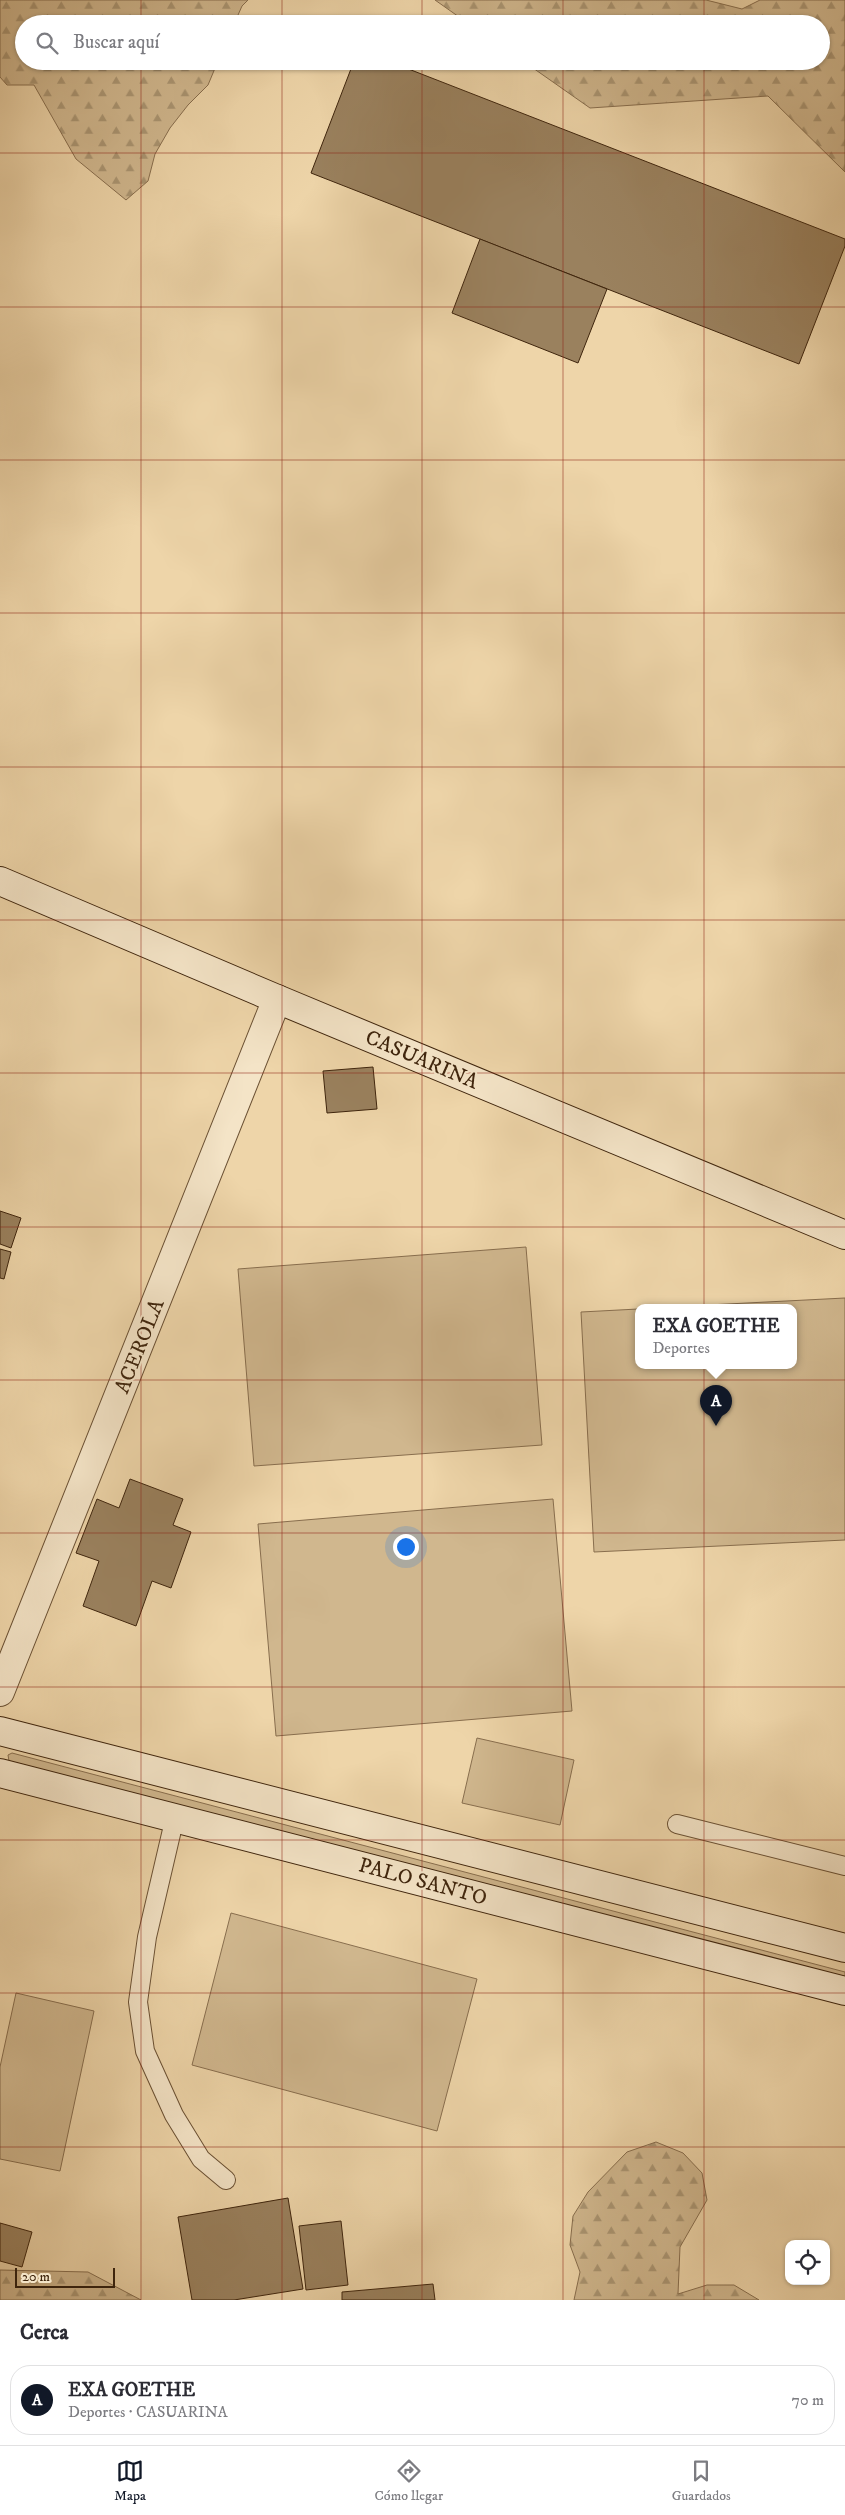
<!DOCTYPE html>
<html lang="es">
<head>
<meta charset="utf-8">
<style>
  :root { --surface:#fff; --page:#f7f7f7; --text:#2b2b33; --muted:#7c7c81; --line:#e1e1e2; --accent:#111827 }
  body { margin:0; font-family:"IM FELL DW Pica",serif; background:var(--page); color:var(--text) }
  .controls { position:absolute; right:15px; bottom:15px; display:grid; overflow:hidden; border-radius:10px; box-shadow:0 1px 4px #0004 }
  .controls button { width:45px; height:45px; display:grid; place-items:center; padding:0; border:0; border-bottom:1px solid var(--line); background:var(--surface); color:var(--text); font:25px sans-serif }
  .scale { position:absolute; left:15px; bottom:12px; width:100px; box-sizing:border-box; padding-left:5px; border:2px solid #3f250d; border-top:0; font-size:14px; line-height:18px; white-space:nowrap; color:#3f250d; -webkit-text-stroke:4px #f4e4c7; paint-order:stroke }
  .you { position:absolute; left:405px; top:1546px; width:18px; height:18px; margin:-12px; border:4px solid #fff; border-radius:50%; background:#1a73e8; box-shadow:0 0 0 8px #1a73e833 }
  .badge { display:grid; place-items:center; width:32px; height:32px; border-radius:50%; background:var(--accent); color:#fff; font-size:16px; font-weight:700 }
  .pin { position:absolute; translate:-50% -41px; filter:drop-shadow(0 1px 2px #0008) }
  .pin::after { content:''; position:absolute; top:26px; width:18px; height:15px; background:inherit; clip-path:polygon(0 0,100% 0,50% 100%) }
  .popup { position:absolute; left:635px; top:1304px; width:162px; height:65px; box-sizing:border-box; display:grid; place-content:center; border-radius:10px; background:var(--surface); filter:drop-shadow(0 1px 4px #0005); font-size:16px; white-space:nowrap; color:var(--muted) }
  .popup b { font-size:19px; color:var(--text) }
  .popup::after { content:''; position:absolute; left:50%; top:100%; margin-left:-10px; border:10px solid transparent; border-top-color:var(--surface) }
  .list { margin:0; padding:0; list-style:none }
  h2 { display:flex; justify-content:space-between; align-items:center; height:65px; margin:0; padding:0 20px; font-size:21px }
  h2 small { font-size:16px; font-weight:400; color:var(--muted) }
  .list li { display:grid; grid-template-columns:32px 1fr auto; gap:15px; align-items:center; box-sizing:border-box; height:70px; margin:0 10px 10px; padding:0 10px; border:1px solid var(--line); border-radius:20px }
  .list b { display:block; font-size:19px; white-space:nowrap }
  .list p { margin:0; font-size:16px; white-space:nowrap; color:var(--muted) }
  .list em { font-size:16px; font-style:normal; color:var(--muted) }
  .icon { flex:none; width:28px; height:28px; fill:none; stroke:currentColor; stroke-width:2; stroke-linecap:round; stroke-linejoin:round }
  .map { position:relative; flex:none; width:845px; height:2300px; overflow:hidden }
  .search { position:absolute; background:var(--surface); box-shadow:0 1px 4px #0004; left:15px; right:15px; top:15px; height:55px; display:flex; align-items:center; gap:12px; box-sizing:border-box; padding:0 18px; border-radius:28px; color:var(--muted); font-size:19px }
  .sheet { height:145px; background:var(--surface) }
  nav { display:flex; justify-content:space-around; align-items:center; box-sizing:border-box; height:70px; border-top:1px solid var(--line); background:var(--surface); font-size:14px; color:var(--muted) }
  nav a { display:grid; justify-items:center; gap:2px }
  nav .on { color:var(--accent) }
  .map>svg:first-child { display:block }
</style>
</head>
<body>
<div class="map">
<svg width="845" height="2300" viewBox="0 0 845 2300">
  <defs>
    <pattern id="forest-firs" width="22" height="20" patternUnits="userSpaceOnUse" patternTransform="scale(1.25)"><rect width="22" height="20" fill="#d0b78e"/><path d="M5 1l3.5 6h-7zM16 11l3.5 6h-7z" fill="#aa9572"/></pattern>
  </defs>
  <rect width="100%" height="100%" fill="#eed5a9"/>
  <filter id="stains"><feTurbulence type="fractalNoise" baseFrequency=".004" numOctaves="4"/><feColorMatrix values="0 0 0 0 .2 0 0 0 0 .09 0 0 0 0 .02 0 0 0 .5 -.17"/></filter>
  <radialGradient id="worn" r=".72"><stop offset=".6" stop-color="#630" stop-opacity="0"/><stop offset="1" stop-color="#630" stop-opacity=".3"/></radialGradient>
  <g fill="#d0b78e" stroke="#886e4e">
    <path d="M526,1247L542,1445L254,1466L238,1269Z"/>
    <path d="M845,1298V1540L594,1552L581,1312L638,1309V1365H794V1307H669Z"/>
    <path d="M553,1499L572,1711L276,1736L258,1524Z"/>
    <path d="M477,1738L574,1760L560,1825L462,1803Z"/>
    <path d="M12,1753L845,1972V1981L9,1761L8,1755Z"/>
    <path d="M231,1913L477,1979L437,2131L192,2065Z"/>
    <path d="M16,1993L94,2011L60,2171L0,2159V2067Z"/>
  </g>
  <g fill="url(#forest-firs)" stroke="#886e4e">
    <path d="M0,0H248L242,6L234,24H24V61H218L208,85L188,105L170,128L155,154L148,181L126,200L76,159L34,85H7L0,77Z"/>
    <path d="M435,0H706L742,9L760,0H845V172L768,96L590,108L523,61H821V24H469Z"/>
    <path d="M656,2142L683,2153L702,2173L707,2200L680,2247L678,2294L707,2285H734L759,2300H574L580,2272L570,2245L573,2216L588,2192L627,2152Z"/>
    <path d="M0,2270L88,2272L141,2300H0Z"/>
  </g>
  <g fill="#9a815e" stroke="#3f250d">
    <path d="M354,61H388L845,239V246L799,364L311,173Z"/>
    <path d="M480,239L607,289L578,363L452,313Z"/>
    <path d="M373,1067L377,1109L327,1113L323,1071Z"/>
    <path d="M0,1211L21,1218L11,1248L0,1244Z"/>
    <path d="M0,1249L11,1252L4,1279L0,1278Z"/>
    <path d="M130,1479L183,1499L173,1525L191,1532L171,1588L152,1581L136,1626L83,1606L99,1561L76,1553L97,1499L119,1508Z"/>
    <path d="M288,2198L303,2289L234,2300H192L178,2217Z"/>
    <path d="M341,2221L348,2285L306,2290L299,2226Z"/>
    <path d="M0,2223L32,2232L22,2267L0,2261Z"/>
    <path d="M433,2284L435,2300H342V2292Z"/>
  </g>
  <g fill="none" stroke-linecap="round" stroke-linejoin="round">
    <g stroke="#6b5134" stroke-width="20">
      <g id="lane">
        <path d="M175,1817L147,1937L138,2002L145,2051L174,2115L201,2159L226,2180"/>
        <path d="M677,1824L845,1866"/>
      </g>
    </g>
    <g stroke="#6b5134" stroke-width="30">
      <path id="street" d="M0,1692L277,999"/>
    </g>
    <g stroke="#3f250d" stroke-width="30">
      <g id="secondary">
        <path d="M0,881L277,999L845,1235"/>
        <path d="M0,1731L845,1948"/>
        <path d="M0,1773L845,1991"/>
      </g>
    </g>
    <use href="#lane" stroke="#f4e4c7" stroke-width="18"/>
    <use href="#street" stroke="#f4e4c7" stroke-width="28"/>
    <use href="#secondary" stroke="#f4e4c7" stroke-width="28"/>
  </g>
  <path fill="none" stroke="#8f2418" stroke-width="1" stroke-opacity="0.55" d="M141,0V24M282,0V24M422,0V24M563,0V24M704,0V24M141,61V2300M282,61V2300M422,61V2300M563,61V2300M704,61V2300M0,153H845M0,307H845M0,460H845M0,613H845M0,767H845M0,920H845M0,1073H845M0,1227H845M0,1380H845M0,1533H845M0,1687H845M0,1840H845M0,1993H845M0,2147H845"/>
  <g text-anchor="middle" stroke-width="4" stroke-linejoin="round" paint-order="stroke">
    <g font-size="21" fill="#3f250d" stroke="#f4e4c7">
      <text transform="translate(422 1059) rotate(23)" y="7">CASUARINA</text>
      <text transform="translate(139 1346) rotate(-68)" y="7">ACEROLA</text>
      <text transform="translate(423 1881) rotate(15)" y="7">PALO SANTO</text>
    </g>
  </g>
  <rect width="100%" height="100%" filter="url(#stains)"/>
  <rect width="100%" height="100%" fill="url(#worn)"/>
</svg>
<div class="controls">
<button><svg class="icon" aria-label="locate" viewBox="0 0 24 24"><circle cx="12" cy="12" r="6"/><path d="M12 2v4M12 18v4M2 12h4M18 12h4"/></svg></button>
</div>
<div class="scale">20 m</div>
<div class="you"></div>
<div class="pin badge" style="left:716px;top:1426px">A</div>
<div class="popup"><b>EXA GOETHE</b>Deportes</div>
<div class="search"><svg class="icon" aria-label="search" viewBox="0 0 24 24"><circle cx="10" cy="10" r="6"/><path d="M15 15l6 6"/></svg>Buscar aquí</div>
</div>
<section class="sheet">
<h2>Cerca<small></small></h2>
<ul class="list">
<li><span class="badge">A</span><div><b>EXA GOETHE</b><p>Deportes · CASUARINA</p></div><em>70 m</em></li>
</ul>
</section>
<nav>
<a class="on"><svg class="icon" aria-label="map" viewBox="0 0 24 24"><path d="M3 6l6-2 6 2 6-2v14l-6 2-6-2-6 2zM9 4v14M15 6v14"/></svg>Mapa</a>
<a><svg class="icon" aria-label="directions" viewBox="0 0 24 24"><path d="M12 3l9 9-9 9-9-9zM9 14v-3h6M13 9l2 2-2 2"/></svg>Cómo llegar</a>
<a><svg class="icon" aria-label="saved" viewBox="0 0 24 24"><path d="M7 4h10v16l-5-4-5 4z"/></svg>Guardados</a>
</nav>
</body>
</html>
